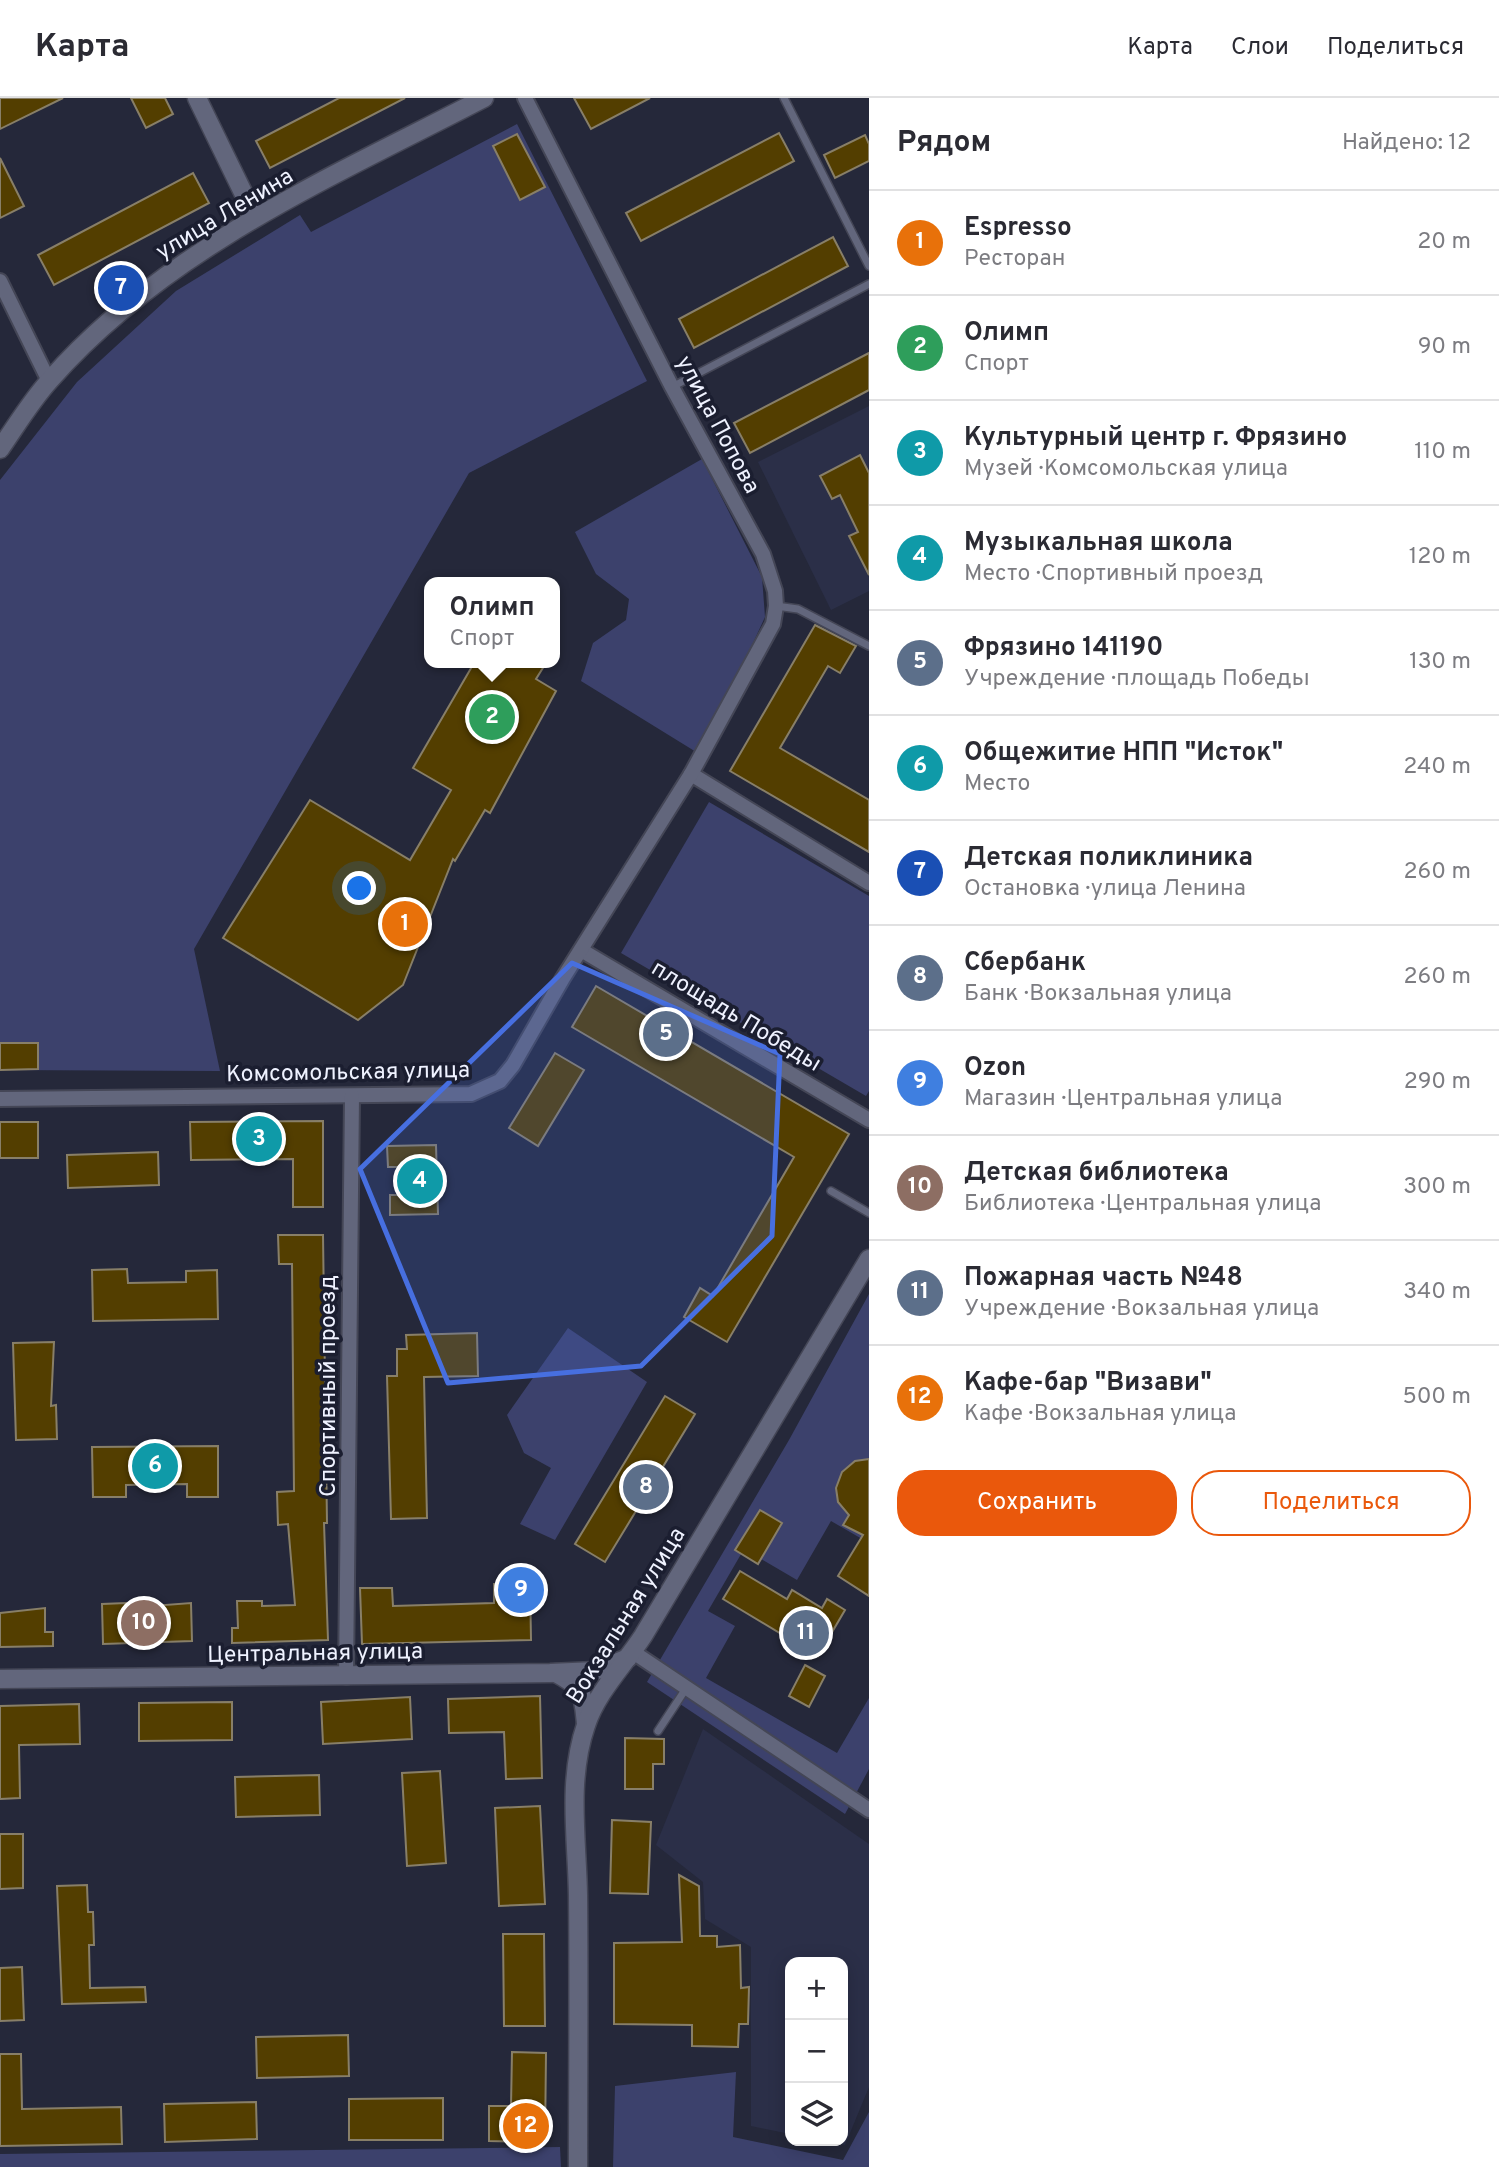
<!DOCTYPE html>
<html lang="ru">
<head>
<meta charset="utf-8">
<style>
  :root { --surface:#fff; --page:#f2f2f3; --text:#2b2b33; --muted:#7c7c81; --line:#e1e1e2; --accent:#ea580c }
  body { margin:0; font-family:Overpass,sans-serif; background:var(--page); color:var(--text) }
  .controls { position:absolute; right:21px; bottom:21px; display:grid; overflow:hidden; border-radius:14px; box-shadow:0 4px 18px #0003 }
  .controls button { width:63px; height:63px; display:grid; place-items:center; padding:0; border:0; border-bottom:2px solid var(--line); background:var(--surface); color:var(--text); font:35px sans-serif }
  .you { position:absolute; left:360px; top:791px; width:24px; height:24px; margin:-18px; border:5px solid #fff; border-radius:50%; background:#1a73e8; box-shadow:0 0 0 10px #1a73e833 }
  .badge { display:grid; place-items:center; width:46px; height:46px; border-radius:50%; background:var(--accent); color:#fff; font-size:23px; font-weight:700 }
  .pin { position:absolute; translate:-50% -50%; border:4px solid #fff; box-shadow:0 2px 7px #0006 }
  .popup { position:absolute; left:424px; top:479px; width:136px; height:91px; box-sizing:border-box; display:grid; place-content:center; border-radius:14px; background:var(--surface); filter:drop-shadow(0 2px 5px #0005); font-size:23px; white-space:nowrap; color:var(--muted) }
  .popup b { font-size:26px; color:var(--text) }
  .popup::after { content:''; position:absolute; left:50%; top:100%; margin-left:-14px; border:14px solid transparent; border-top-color:var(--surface) }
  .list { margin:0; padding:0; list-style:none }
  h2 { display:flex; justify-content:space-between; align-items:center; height:91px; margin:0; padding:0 28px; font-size:30px }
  h2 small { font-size:23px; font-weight:400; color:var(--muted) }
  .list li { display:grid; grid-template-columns:46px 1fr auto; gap:21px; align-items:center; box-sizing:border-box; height:105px; padding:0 28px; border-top:2px solid var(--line) }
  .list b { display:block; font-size:26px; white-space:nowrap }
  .list p { margin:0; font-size:23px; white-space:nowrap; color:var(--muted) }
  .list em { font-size:23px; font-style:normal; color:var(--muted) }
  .actions { display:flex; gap:14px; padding:21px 28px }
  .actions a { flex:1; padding:16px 0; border:2px solid var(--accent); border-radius:28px; text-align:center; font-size:24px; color:var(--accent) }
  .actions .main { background:var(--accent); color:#fff }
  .icon { flex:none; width:38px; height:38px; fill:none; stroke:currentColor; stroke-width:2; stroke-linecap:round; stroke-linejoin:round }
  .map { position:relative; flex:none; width:869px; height:2069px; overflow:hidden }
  header { display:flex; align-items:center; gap:42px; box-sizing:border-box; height:98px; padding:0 35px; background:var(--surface); border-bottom:2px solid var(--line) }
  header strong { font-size:33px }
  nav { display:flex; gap:38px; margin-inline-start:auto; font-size:24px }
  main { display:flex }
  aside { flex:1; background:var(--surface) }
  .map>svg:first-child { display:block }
</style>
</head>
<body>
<header>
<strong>Карта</strong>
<nav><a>Карта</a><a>Слои</a><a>Поделиться</a></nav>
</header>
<main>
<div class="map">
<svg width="869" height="2069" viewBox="0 0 869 2069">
  <rect width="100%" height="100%" fill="#25283a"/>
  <g fill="#2b2f48">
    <path d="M869,308V493L831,512L758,364Z"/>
    <path d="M703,1631L869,1746V1989L845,2047L824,2043H843V1864H790V2036L751,2028V1849L705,1821L703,1784L656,1747Z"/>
  </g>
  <g fill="#3c416c">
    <path d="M517,26L647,283L469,375L194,851L220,973L0,972V382L77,284L176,193L300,117L311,134Z"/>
    <path d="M702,361L762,479L765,519L701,657L581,583L593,545L626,522L629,501L596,476L575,434Z"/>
    <path d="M709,704L869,798V993L866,998L621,855Z"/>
    <path d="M869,1196V1445L831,1423L797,1482L744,1451L708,1513L735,1528L706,1580L837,1655L869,1600V1671L845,1716L647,1584L789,1342Z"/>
    <path d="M568,1230L647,1284L555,1442L520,1426L551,1370L524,1355L507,1317Z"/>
    <path d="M736,1974L733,2039L843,2062L869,2014V2069H613L615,1988Z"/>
    <path d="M560,2049L561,2069H0V2056Z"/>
  </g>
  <g fill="#533e00" stroke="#887f68" stroke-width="2">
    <path d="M0,0H63L0,31Z"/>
    <path d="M131,0H165L173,16L146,30Z"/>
    <path d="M339,0H405L270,70L256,43Z"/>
    <path d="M574,0H650L591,31Z"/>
    <path d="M779,35L794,63L641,143L626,115Z"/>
    <path d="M517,36L545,89L520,102L493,48Z"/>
    <path d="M865,37L869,46V63L835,80L824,57Z"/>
    <path d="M0,60L24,108L0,120Z"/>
    <path d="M193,75L209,105L54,187L38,157Z"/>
    <path d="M833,139L848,168L694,250L679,221Z"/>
    <path d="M869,255V292L750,355L734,325Z"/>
    <path d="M860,357L869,375V477L849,438L858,434L840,397L832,401L820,378Z"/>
    <path d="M815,527L856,548L840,575L828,568L780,650L869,702V754L730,673Z"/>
    <path d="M474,565H546L536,581L556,593L490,715L485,712L455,763L453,761L403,887L358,922L223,840L310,702L410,762L451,692L413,670Z"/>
    <path d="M596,888L849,1036L727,1244L684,1219L700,1190L713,1198L794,1059L572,929Z"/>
    <path d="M0,945H38V971L0,972Z"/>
    <path d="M555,955L584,972L538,1048L509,1030Z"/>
    <path d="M323,1023V1109H293V1061L191,1062L190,1024Z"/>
    <rect x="0" y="1024" width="38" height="36"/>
    <path d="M436,1047L438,1116L390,1117V1097H404L403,1069H388L387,1048Z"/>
    <path d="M158,1054L159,1087L68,1090L67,1057Z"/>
    <path d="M278,1137H323L327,1425H324L328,1542L232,1545V1530H238L237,1503H262V1508L295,1507L288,1426L278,1427L277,1394L294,1393L292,1166H279Z"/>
    <path d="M127,1171L128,1185L186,1184V1173L217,1172L218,1221L93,1223L92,1172Z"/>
    <path d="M477,1235L478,1278L424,1279L427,1420L391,1421L387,1278H397V1251H407L406,1237Z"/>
    <path d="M54,1244L51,1308L56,1307L57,1341L16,1342L13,1245Z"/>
    <path d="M665,1298L695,1316L605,1464L575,1446Z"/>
    <path d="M218,1348V1399H187V1386L126,1387V1399H93L92,1349Z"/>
    <path d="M869,1361V1498L838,1478L863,1437L843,1427L849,1417L838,1404L836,1390L842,1374L855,1363Z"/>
    <path d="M760,1412L782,1425L758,1466L735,1452Z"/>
    <path d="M740,1473L787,1501L792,1492L822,1510L827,1501L845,1512L818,1558L723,1501Z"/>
    <path d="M530,1485L531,1542L362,1546L360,1490H392L393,1508L494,1505V1486Z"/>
    <path d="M126,1505V1510L191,1505L192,1543L103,1546L102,1506Z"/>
    <path d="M45,1510V1534H53V1548L0,1549V1515Z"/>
    <path d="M805,1567L825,1578L809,1609L789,1598Z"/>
    <path d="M540,1598L542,1680L506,1681L504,1634L449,1635L448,1601Z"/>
    <path d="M410,1599L412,1641L323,1646L321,1604Z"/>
    <path d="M232,1604V1642L139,1643V1605Z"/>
    <path d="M79,1606L80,1646L19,1647L20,1700L0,1701V1608Z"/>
    <path d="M625,1640L664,1641V1666H653V1691H625Z"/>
    <path d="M440,1673L446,1765L407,1768L402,1675Z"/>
    <path d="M319,1677L320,1717L236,1719L235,1679Z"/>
    <path d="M540,1708L545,1806L499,1808L495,1710Z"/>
    <path d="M612,1722L651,1724L648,1796L610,1795Z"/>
    <path d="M0,1736H23V1790L0,1791Z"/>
    <path d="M679,1777L699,1788L700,1838H717V1849L740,1847L741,1890L749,1889L748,1926H739L738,1949L692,1948V1927L614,1926V1845L682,1844Z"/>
    <path d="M87,1787L88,1814H93L94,1847H89L90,1890L145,1889L146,1904L62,1906L57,1788Z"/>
    <path d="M503,1836H544L545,1928H504Z"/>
    <path d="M22,1869L24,1922L0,1923V1870Z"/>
    <path d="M348,1937L349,1978L257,1980L256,1939Z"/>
    <path d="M512,1954L546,1955L545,2044L489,2043V2008H511Z"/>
    <path d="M0,1956H21L22,2011L121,2009L122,2046L0,2048Z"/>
    <path d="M443,2000V2042H349V2001Z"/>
    <path d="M256,2004L257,2041L165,2044L164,2006Z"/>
  </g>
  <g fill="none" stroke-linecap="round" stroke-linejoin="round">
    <g stroke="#444656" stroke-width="10">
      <g id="service">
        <path d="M784,0L869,168"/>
        <path d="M672,289L869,186"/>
        <path d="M776,508L798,511L869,548"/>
        <path d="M831,1093L869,1115"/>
        <path d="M658,1633L687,1589"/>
      </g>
    </g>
    <g stroke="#444656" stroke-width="18">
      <g id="minor">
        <path d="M0,183L49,283"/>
        <path d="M691,676L869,785"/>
        <path d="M581,852L869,1022"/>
        <path d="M0,1001L471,996L500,983L513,967L563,880L691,676L773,526L776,508L775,493L763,456L672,289L525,0"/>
        <path d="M633,1554L869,1712"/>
        <path d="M346,1579L352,998"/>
      </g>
    </g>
    <g stroke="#444656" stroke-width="21">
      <g id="tertiary">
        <path d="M197,0L255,119"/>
        <path d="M0,351C16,328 31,303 50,282C166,150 332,79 484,0"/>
        <path d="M556,1575C584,1590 583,1595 586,1626"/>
        <path d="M0,1581L550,1575L595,1573L628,1560"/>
        <path d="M578,2069C578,1978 579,1888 578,1797C577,1740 567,1682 586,1627C597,1594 624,1567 643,1538L869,1161"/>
      </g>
    </g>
    <use href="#service" stroke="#62667c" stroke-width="7"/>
    <use href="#minor" stroke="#62667c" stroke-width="14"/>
    <use href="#tertiary" stroke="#62667c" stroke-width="18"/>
  </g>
  <path fill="#476fe0" fill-opacity="0.2" stroke="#476fe0" stroke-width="5" stroke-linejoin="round" d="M572,865L780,956L772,1138L641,1268L448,1285L360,1071Z"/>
  <g text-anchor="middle" stroke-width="7" stroke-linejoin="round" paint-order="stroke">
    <g font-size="23" fill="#eff2ff" stroke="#1b1e30">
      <text transform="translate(224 115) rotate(-31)" y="8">улица Ленина</text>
      <text transform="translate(719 326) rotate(62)" y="8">улица Попова</text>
      <text transform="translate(737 917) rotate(31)" y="8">площадь Победы</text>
      <text transform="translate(348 973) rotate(-1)" y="8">Комсомольская улица</text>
      <text transform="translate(327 1288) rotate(-90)" y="8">Спортивный проезд</text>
      <text transform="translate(625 1517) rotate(-58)" y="8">Вокзальная улица</text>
      <text transform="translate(315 1554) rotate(-1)" y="8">Центральная улица</text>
    </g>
  </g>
</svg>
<div class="controls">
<button>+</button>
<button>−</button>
<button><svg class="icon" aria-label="layers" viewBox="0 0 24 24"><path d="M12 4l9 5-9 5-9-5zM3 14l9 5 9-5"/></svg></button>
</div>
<div class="you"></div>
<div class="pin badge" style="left:405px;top:826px;background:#e8710a">1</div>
<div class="pin badge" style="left:492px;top:619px;background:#2e9e5b">2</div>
<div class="popup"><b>Олимп</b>Спорт</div>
<div class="pin badge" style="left:259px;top:1041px;background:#0f9aa8">3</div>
<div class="pin badge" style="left:420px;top:1083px;background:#0f9aa8">4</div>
<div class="pin badge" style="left:666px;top:936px;background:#5c6f8a">5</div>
<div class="pin badge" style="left:155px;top:1368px;background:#0f9aa8">6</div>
<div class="pin badge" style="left:121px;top:190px;background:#1a4fb4">7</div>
<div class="pin badge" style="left:646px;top:1389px;background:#5c6f8a">8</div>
<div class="pin badge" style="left:521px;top:1492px;background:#3f7fe0">9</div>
<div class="pin badge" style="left:144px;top:1525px;background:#8d6e63">10</div>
<div class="pin badge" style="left:806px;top:1535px;background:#5c6f8a">11</div>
<div class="pin badge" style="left:526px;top:2028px;background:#e8710a">12</div>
</div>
<aside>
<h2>Рядом<small>Найдено: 12</small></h2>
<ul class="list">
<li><span class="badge" style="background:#e8710a">1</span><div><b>Espresso</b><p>Ресторан</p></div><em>20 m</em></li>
<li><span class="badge" style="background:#2e9e5b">2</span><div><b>Олимп</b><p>Спорт</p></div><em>90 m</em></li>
<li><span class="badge" style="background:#0f9aa8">3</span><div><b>Культурный центр г. Фрязино</b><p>Музей · Комсомольская улица</p></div><em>110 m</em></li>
<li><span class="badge" style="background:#0f9aa8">4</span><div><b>Музыкальная школа</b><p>Место · Спортивный проезд</p></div><em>120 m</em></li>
<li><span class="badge" style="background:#5c6f8a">5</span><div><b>Фрязино 141190</b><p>Учреждение · площадь Победы</p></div><em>130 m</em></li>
<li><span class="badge" style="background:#0f9aa8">6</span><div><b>Общежитие НПП &quot;Исток&quot;</b><p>Место</p></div><em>240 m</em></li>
<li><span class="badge" style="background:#1a4fb4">7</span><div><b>Детская поликлиника</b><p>Остановка · улица Ленина</p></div><em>260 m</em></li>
<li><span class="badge" style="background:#5c6f8a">8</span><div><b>Сбербанк</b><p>Банк · Вокзальная улица</p></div><em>260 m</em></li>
<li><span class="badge" style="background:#3f7fe0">9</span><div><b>Ozon</b><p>Магазин · Центральная улица</p></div><em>290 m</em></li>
<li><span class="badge" style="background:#8d6e63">10</span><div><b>Детская библиотека</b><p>Библиотека · Центральная улица</p></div><em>300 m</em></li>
<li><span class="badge" style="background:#5c6f8a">11</span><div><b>Пожарная часть №48</b><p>Учреждение · Вокзальная улица</p></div><em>340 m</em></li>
<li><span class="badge" style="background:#e8710a">12</span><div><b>Кафе-бар &quot;Визави&quot;</b><p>Кафе · Вокзальная улица</p></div><em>500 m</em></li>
</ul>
<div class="actions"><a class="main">Сохранить</a><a>Поделиться</a></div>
</aside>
</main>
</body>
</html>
